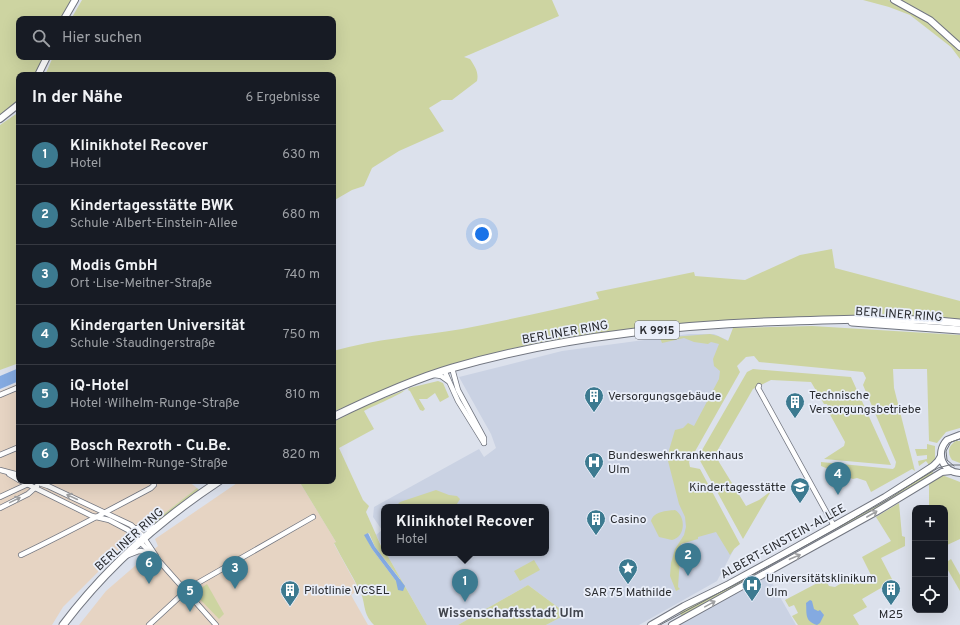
<!DOCTYPE html>
<html lang="de">
<head>
<meta charset="utf-8">
<style>
  :root { --surface:#171b24; --page:#242831; --text:#f1f3f6; --muted:#9ea1a6; --line:#363941; --accent:#3c7a90 }
  body { margin:0; font-family:Overpass,sans-serif; background:var(--page); color:var(--text) }
  .controls { position:absolute; right:12px; bottom:12px; display:grid; overflow:hidden; border-radius:8px; box-shadow:0 4px 16px #0002 }
  .controls button { width:36px; height:36px; display:grid; place-items:center; padding:0; border:0; border-bottom:1px solid var(--line); background:var(--surface); color:var(--text); font:20px sans-serif }
  .you { position:absolute; left:482px; top:234px; width:14px; height:14px; margin:-10px; border:3px solid #fff; border-radius:50%; background:#1a73e8; box-shadow:0 0 0 6px #1a73e833 }
  .badge { display:grid; place-items:center; width:26px; height:26px; border-radius:50%; background:var(--accent); color:#fff; font-size:13px; font-weight:700 }
  .pin { position:absolute; translate:-50% -33px; filter:drop-shadow(0 1px 2px #0008) }
  .pin::after { content:''; position:absolute; top:21px; width:14px; height:12px; background:inherit; clip-path:polygon(0 0,100% 0,50% 100%) }
  .popup { position:absolute; left:381px; top:504px; width:168px; height:52px; box-sizing:border-box; display:grid; place-content:center; border-radius:8px; background:var(--surface); filter:drop-shadow(0 1px 3px #0005); font-size:13px; white-space:nowrap; color:var(--muted) }
  .popup b { font-size:15px; color:var(--text) }
  .popup::after { content:''; position:absolute; left:50%; top:100%; margin-left:-8px; border:8px solid transparent; border-top-color:var(--surface) }
  .list { margin:0; padding:0; list-style:none }
  h2 { display:flex; justify-content:space-between; align-items:center; height:52px; margin:0; padding:0 16px; font-size:17px }
  h2 small { font-size:13px; font-weight:400; color:var(--muted) }
  .list li { display:grid; grid-template-columns:26px 1fr auto; gap:12px; align-items:center; box-sizing:border-box; height:60px; padding:0 16px; border-top:1px solid var(--line) }
  .list b { display:block; font-size:15px; white-space:nowrap }
  .list p { margin:0; font-size:13px; white-space:nowrap; color:var(--muted) }
  .list em { font-size:13px; font-style:normal; color:var(--muted) }
  .icon { flex:none; width:22px; height:22px; fill:none; stroke:currentColor; stroke-width:2; stroke-linecap:round; stroke-linejoin:round }
  .map { position:relative; flex:none; width:960px; height:625px; overflow:hidden }
  .search { position:absolute; background:var(--surface); box-shadow:0 4px 16px #0002; left:16px; top:16px; width:320px; height:44px; display:flex; align-items:center; gap:10px; box-sizing:border-box; padding:0 14px; border-radius:8px; color:var(--muted); font-size:15px }
  .panel { position:absolute; background:var(--surface); box-shadow:0 4px 16px #0002; left:16px; top:72px; width:320px; height:412px; border-radius:8px }
  .map>svg:first-child { display:block }
</style>
</head>
<body>
<div class="map">
<svg width="960" height="625" viewBox="0 0 960 625">
  <rect width="100%" height="100%" fill="#dce1ec"/>
  <g fill="#e6d4c3">
    <path d="M19,383V481H188L197,488L147,527L116,554L63,607L52,625H0V391Z"/>
    <path d="M240,481H299L336,542L334,544L359,590L351,595L368,625H79L106,591L158,546L155,539Z"/>
  </g>
  <g fill="#cad2e3">
    <path d="M689,334H714L729,341L727,379L677,461L734,549L717,581L639,625H546L567,614L528,585L458,625H427L386,553H546V507H384V550L376,535L382,530L373,517L374,507L479,449L484,457L496,448L491,434L459,377L562,351Z"/>
    <path d="M768,576L796,625H678Z"/>
  </g>
  <g fill="#cdd4a1" fill-rule="evenodd">
    <path d="M0,0H72L62,19H19V57H44L36,75H19V101L0,117Z"/>
    <path d="M82,0H552L559,16L464,57L470,59C475,67 479,72 477,81L452,100H442L429,108L444,131L399,151L372,168L364,186L352,190L333,201V75H45L53,57H333V19H71Z"/>
    <path d="M863,0C871,0 880,0 888,0C907,3 947,35 960,50V59L951,47L910,15L889,7Z"/>
    <path d="M901,0H960V44L927,14Z"/>
    <path d="M19,112V363L0,370V125Z"/>
    <path d="M832,249L835,268L960,301V320C890,312 821,316 751,320C699,323 649,328 597,335C566,339 533,343 502,351C443,365 388,388 333,412V351C375,339 419,336 462,329C508,320 553,310 599,299L596,292L694,272L695,276L745,280L800,255Z"/>
    <path d="M812,326L960,335V428L946,432L937,443L929,441L927,369H893L894,388L915,471L912,469L871,492L866,481L857,478L853,479L821,466V462L893,469L895,467L896,462L863,385L866,378L863,372L759,362L754,356L746,357L737,366L740,372L689,462L690,467L700,469L740,544L734,549L730,555L716,532L698,537V539L681,544L678,587L680,589L676,591L670,576L671,563L675,549L684,535L686,527L685,517L679,504L667,457L675,430L683,428L688,423L694,426L719,379L720,371L714,366L713,359L719,344L711,342L708,344L694,342L684,338L662,343L660,338L710,334L718,336L728,341L733,328Z"/>
    <path d="M753,369L851,377L891,465L824,459L844,446L845,442L827,409L828,407L827,404H824L811,382L771,380L753,389L716,453L719,462L746,506L759,500L771,491L743,539L698,457L747,372Z"/>
    <path d="M438,381L443,383L449,397L440,402L435,393L427,399H419L425,409L423,411L420,410L410,391L408,390L409,388Z"/>
    <path d="M405,390C398,396 375,405 364,411L374,429L339,448L363,500L369,506L366,512L384,553H386L427,625H374C362,613 366,603 360,591C352,575 342,559 334,543L336,542L299,481H333V422L364,406ZM369,533L375,547L400,579L396,581L372,549L365,535Z"/>
    <path d="M956,441H960V463L952,460C947,453 948,445 956,441Z"/>
    <path d="M927,444L935,446V460L929,465L926,461L919,466L918,461L927,459V455L917,456L915,449H927Z"/>
    <path d="M936,465L937,467L932,471L933,473L939,470L940,471L841,529L839,526Z"/>
    <path d="M942,475L960,482V539L945,546V508H929V484Z"/>
    <path d="M197,488L199,490L155,524L147,527Z"/>
    <path d="M436,490L449,495L457,496L460,499L455,507H395L400,502Z"/>
    <path d="M899,503L902,536L905,537V546L881,558L893,581L862,599L867,607L853,615L859,625H798L792,616L798,613L794,605L789,607L785,600L825,579L829,586L835,587L850,578L854,585L871,575L862,557L891,541L876,517Z"/>
    <path d="M675,510C686,516 686,537 672,540L659,537L651,521C654,511 666,511 675,510Z"/>
    <path d="M951,559L960,575V591L945,565V563Z"/>
    <path d="M534,560L540,570L520,581L514,571Z"/>
    <path d="M754,572L757,576L683,618L679,612Z"/>
    <path d="M207,584L224,614L219,619L194,593Z"/>
    <path d="M528,585L567,614L546,625H458Z"/>
  </g>
  <g fill="#84aae1">
    <path d="M19,368V381L0,389V376Z"/>
    <path d="M368,533L375,547L405,586L403,591L398,590L396,581L372,549L364,535Z"/>
    <path d="M810,600L812,601L814,609L818,611L820,610L824,615L820,623L817,625C804,621 807,613 806,603Z"/>
  </g>
  <g fill="none" stroke-linecap="round" stroke-linejoin="round">
    <g stroke="#727680" stroke-width="6">
      <g id="minor">
        <path d="M452,368L458,390L484,438V443"/>
        <path d="M444,370L458,401L484,443"/>
        <path d="M434,375L441,376L448,381"/>
        <path d="M759,386L758,388L834,526"/>
        <path d="M0,395L19,387"/>
        <path d="M0,455L19,447"/>
        <path d="M0,470L19,475"/>
        <path d="M9,474L19,480"/>
        <path d="M21,481L92,516L109,520L128,530L160,562L216,625"/>
        <path d="M33,481L48,486L131,525L142,535L156,556"/>
        <path d="M0,497L28,484"/>
        <path d="M0,508L28,494L37,486"/>
        <path d="M137,528L146,529L155,527"/>
        <path d="M21,555C65,534 108,511 151,488L154,485V481"/>
        <path d="M126,556L139,551L148,552"/>
        <path d="M149,625L189,588L313,517"/>
      </g>
    </g>
    <g stroke="#727680" stroke-width="8">
      <g id="tertiary">
        <path d="M894,0L930,20L960,47"/>
        <path d="M64,19L75,0"/>
        <path d="M38,75L47,57"/>
        <path d="M0,119L19,104"/>
        <path d="M960,435L947,440C935,453 942,472 960,473"/>
        <path d="M651,625L684,606L729,584L782,555L885,497L933,466L938,461L941,456"/>
        <path d="M672,625L876,512L942,472L951,471"/>
      </g>
    </g>
    <g stroke="#727680" stroke-width="9">
      <g id="primary">
        <path d="M852,322L960,330"/>
        <path d="M333,417C372,398 411,380 452,368C562,336 678,324 793,321C851,319 902,317 960,323"/>
        <path d="M63,625C106,568 160,520 219,481"/>
      </g>
    </g>
    <use href="#minor" stroke="#fff" stroke-width="4.5"/>
    <use href="#tertiary" stroke="#fff" stroke-width="6"/>
    <use href="#primary" stroke="#fff" stroke-width="7"/>
    <g stroke="#6f7379" stroke-width="1">
      <path d="M954,466L947,460L946,451L951,442L960,439"/>
      <path d="M660,625L836,529L938,468L949,465H960"/>
    </g>
  </g>
  <defs><path id="oneway-shaft" d="M-6 0H5M1.5-3L5.5 0L1.5 3" fill="none" stroke-width="1.6" stroke-linecap="round" stroke-linejoin="round"/></defs>
  <g stroke="#9fa0a2">
    <use href="#oneway-shaft" transform="translate(72 497) rotate(-155)"/>
    <use href="#oneway-shaft" transform="translate(15 500) rotate(-26)"/>
    <use href="#oneway-shaft" transform="translate(872 514) rotate(-30)"/>
    <use href="#oneway-shaft" transform="translate(795 557) rotate(-23)"/>
    <use href="#oneway-shaft" transform="translate(710 604) rotate(-29)"/>
  </g>
  <defs>
    <g id="building-pin" transform="scale(1)"><path d="M0 17L-7.5 6A9.5 9.5 0 1 1 7.5 6Z" fill="#3c7a90" stroke="#e9eef9"/><path d="M-4-6H4V6H1V3H-1V6H-4ZM-2.5-4.3h1.7v1.8h-1.7ZM.8-4.3h1.7v1.8H.8ZM-2.5-1h1.7V.8h-1.7ZM.8-1h1.7V.8H.8Z" fill="#fff"/></g>
    <g id="hospital-pin" transform="scale(1)"><path d="M0 17L-7.5 6A9.5 9.5 0 1 1 7.5 6Z" fill="#3c7a90" stroke="#e9eef9"/><path d="M-5-5h3v3.5h4V-5h3V5h-3V1.5h-4V5h-3Z" fill="#fff"/></g>
    <g id="school-pin" transform="scale(1)"><path d="M0 17L-7.5 6A9.5 9.5 0 1 1 7.5 6Z" fill="#3c7a90" stroke="#e9eef9"/><path d="M0-5L7-2L0 1L-7-2ZM-4 1L0 2.5L4 1V4Q0 6-4 4Z" fill="#fff"/></g>
    <g id="sight-pin" transform="scale(1)"><path d="M0 17L-7.5 6A9.5 9.5 0 1 1 7.5 6Z" fill="#3c7a90" stroke="#e9eef9"/><path d="M0-6L1.8-2.2L6-1.7L2.9 1.2L3.7 5.4L0 3.3L-3.7 5.4L-2.9 1.2L-6-1.7L-1.8-2.2Z" fill="#fff"/></g>
  </defs>
  <g fill-rule="evenodd">
    <use href="#building-pin" x="594" y="396"/>
    <use href="#building-pin" x="795" y="402"/>
    <use href="#hospital-pin" x="594" y="462"/>
    <use href="#school-pin" x="800" y="487"/>
    <use href="#building-pin" x="596" y="519"/>
    <use href="#sight-pin" x="628" y="568"/>
    <use href="#hospital-pin" x="752" y="585"/>
    <use href="#building-pin" x="891" y="589"/>
    <use href="#building-pin" x="290" y="590"/>
  </g>
  <g text-anchor="middle" stroke-width="3.5" stroke-linejoin="round" paint-order="stroke">
    <rect fill="#e9eef9" stroke="#63666c" stroke-width="1" x="635" y="321" width="44" height="18" rx="3"/>
    <g font-size="11" font-weight="bold" fill="#2a2c30">
      <text x="657" y="334">K 9915</text>
    </g>
    <g font-size="12" fill="#2a2c30" stroke="#e9eef9">
      <text transform="translate(899 314) rotate(4)" y="4">BERLINER RING</text>
      <text transform="translate(565 332) rotate(-10)" y="4">BERLINER RING</text>
      <text transform="translate(129 539) rotate(-42)" y="4">BERLINER RING</text>
      <text transform="translate(783 541) rotate(-29)" y="4">ALBERT-EINSTEIN-ALLEE</text>
    </g>
    <g font-size="12" fill="#2a2c30" stroke="#e9eef9" text-anchor="start">
      <text x="809" y="399">Technische<tspan x="809" dy="14">Versorgungsbetriebe</tspan></text>
      <text x="608" y="400">Versorgungsgebäude</text>
      <text x="608" y="459">Bundeswehrkrankenhaus<tspan x="608" dy="14">Ulm</tspan></text>
      <text x="786" y="491" text-anchor="end">Kindertagesstätte</text>
      <text x="610" y="523">Casino</text>
      <text x="766" y="582">Universitätsklinikum<tspan x="766" dy="14">Ulm</tspan></text>
      <text x="304" y="594">Pilotlinie VCSEL</text>
      <text x="628" y="596" text-anchor="middle">SAR 75 Mathilde</text>
      <text x="891" y="618" text-anchor="middle">M25</text>
    </g>
    <g font-size="13" font-weight="bold" fill="#42464e" stroke="#e9eef9">
      <text x="511" y="617">Wissenschaftsstadt Ulm</text>
    </g>
  </g>
</svg>
<div class="controls">
<button>+</button>
<button>−</button>
<button><svg class="icon" aria-label="locate" viewBox="0 0 24 24"><circle cx="12" cy="12" r="6"/><path d="M12 2v4M12 18v4M2 12h4M18 12h4"/></svg></button>
</div>
<div class="you"></div>
<div class="pin badge" style="left:465px;top:602px">1</div>
<div class="popup"><b>Klinikhotel Recover</b>Hotel</div>
<div class="pin badge" style="left:688px;top:576px">2</div>
<div class="pin badge" style="left:235px;top:589px">3</div>
<div class="pin badge" style="left:838px;top:495px">4</div>
<div class="pin badge" style="left:190px;top:612px">5</div>
<div class="pin badge" style="left:149px;top:584px">6</div>
<div class="search"><svg class="icon" aria-label="search" viewBox="0 0 24 24"><circle cx="10" cy="10" r="6"/><path d="M15 15l6 6"/></svg>Hier suchen</div>
<section class="panel">
<h2>In der Nähe<small>6 Ergebnisse</small></h2>
<ul class="list">
<li><span class="badge">1</span><div><b>Klinikhotel Recover</b><p>Hotel</p></div><em>630 m</em></li>
<li><span class="badge">2</span><div><b>Kindertagesstätte BWK</b><p>Schule · Albert-Einstein-Allee</p></div><em>680 m</em></li>
<li><span class="badge">3</span><div><b>Modis GmbH</b><p>Ort · Lise-Meitner-Straße</p></div><em>740 m</em></li>
<li><span class="badge">4</span><div><b>Kindergarten Universität</b><p>Schule · Staudingerstraße</p></div><em>750 m</em></li>
<li><span class="badge">5</span><div><b>iQ-Hotel</b><p>Hotel · Wilhelm-Runge-Straße</p></div><em>810 m</em></li>
<li><span class="badge">6</span><div><b>Bosch Rexroth - Cu.Be.</b><p>Ort · Wilhelm-Runge-Straße</p></div><em>820 m</em></li>
</ul>
</section>
</div>
</body>
</html>
